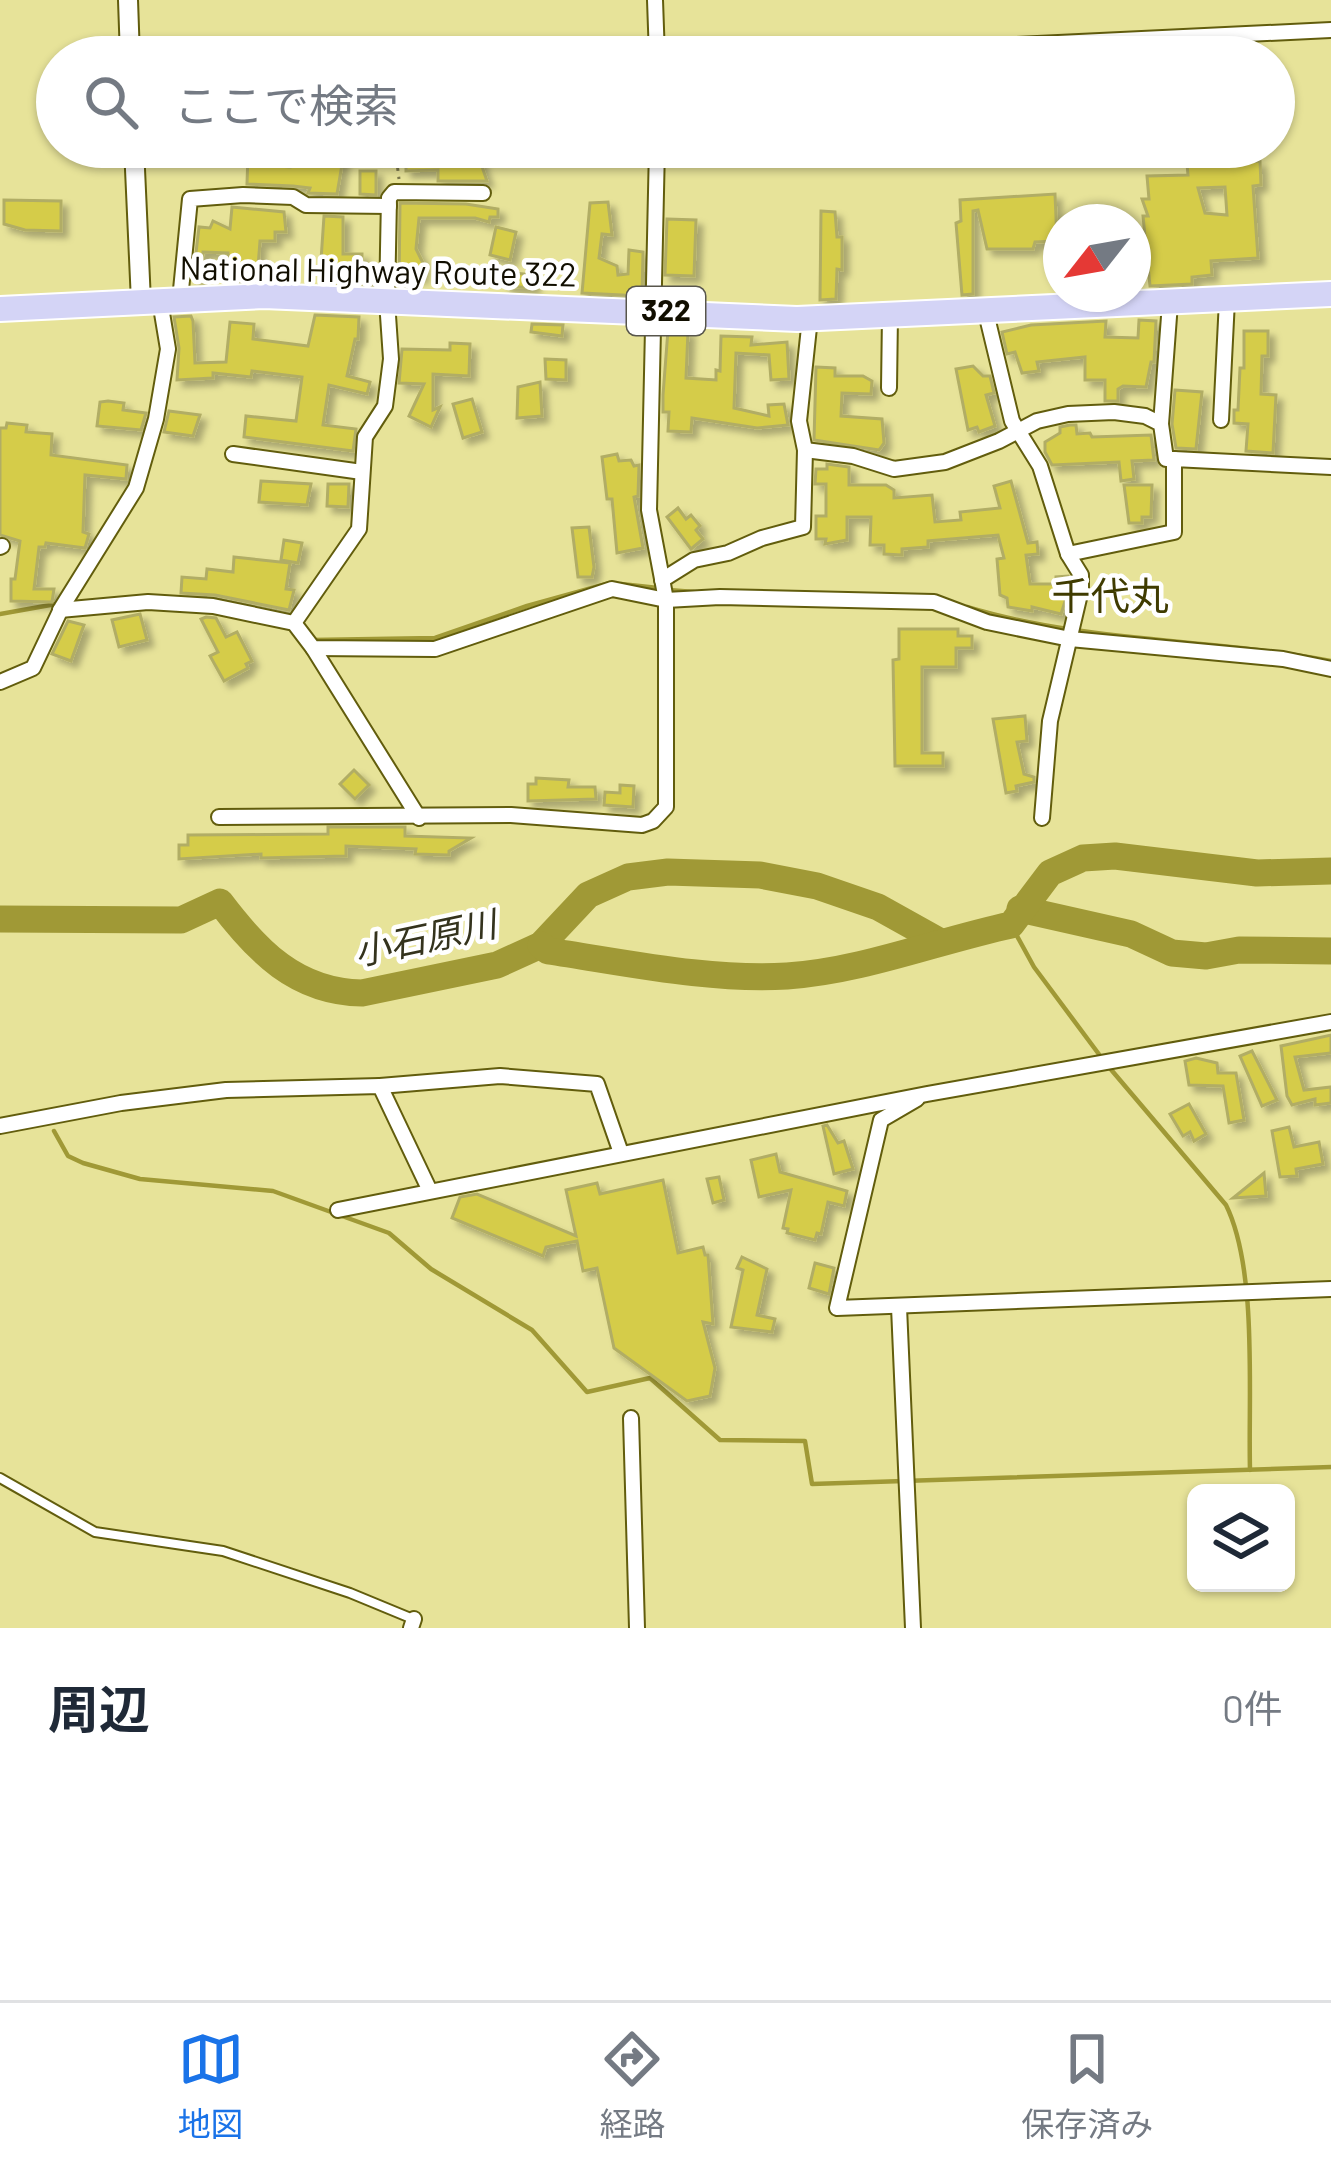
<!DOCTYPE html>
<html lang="ja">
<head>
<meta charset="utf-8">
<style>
  :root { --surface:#fff; --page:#f2f2f3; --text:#1f2937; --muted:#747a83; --line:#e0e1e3; --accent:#1a73e8 }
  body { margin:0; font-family:Barlow,"Noto Sans JP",sans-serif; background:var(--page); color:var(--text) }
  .controls { position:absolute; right:36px; bottom:36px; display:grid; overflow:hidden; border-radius:18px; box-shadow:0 3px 9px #0004 }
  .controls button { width:108px; height:108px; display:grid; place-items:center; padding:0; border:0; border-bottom:3px solid var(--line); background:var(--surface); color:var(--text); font:60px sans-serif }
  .compass { position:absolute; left:1043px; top:204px; width:108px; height:108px; border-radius:50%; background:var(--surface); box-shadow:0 3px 9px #0004; rotate:239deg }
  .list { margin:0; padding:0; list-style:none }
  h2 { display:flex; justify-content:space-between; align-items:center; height:156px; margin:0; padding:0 48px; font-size:51px }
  h2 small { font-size:39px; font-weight:400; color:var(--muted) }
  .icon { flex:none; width:66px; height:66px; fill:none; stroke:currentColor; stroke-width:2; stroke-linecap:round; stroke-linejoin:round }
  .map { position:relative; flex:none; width:1331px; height:1628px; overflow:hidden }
  .search { position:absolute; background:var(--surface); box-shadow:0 3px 9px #0004; left:36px; right:36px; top:36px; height:132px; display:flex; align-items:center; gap:30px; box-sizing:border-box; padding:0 42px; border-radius:66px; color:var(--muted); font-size:45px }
  .sheet { height:372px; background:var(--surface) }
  nav { display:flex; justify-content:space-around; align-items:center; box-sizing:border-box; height:168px; border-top:3px solid var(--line); background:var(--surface); font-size:33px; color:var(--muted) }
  nav a { display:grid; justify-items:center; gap:6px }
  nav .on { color:var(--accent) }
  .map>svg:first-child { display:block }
</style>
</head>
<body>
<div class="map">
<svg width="1331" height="1628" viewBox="0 0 1331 1628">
  <defs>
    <filter id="shadow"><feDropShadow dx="6" dy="6" stdDeviation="3" flood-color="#0004"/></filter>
  </defs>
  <rect width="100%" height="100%" fill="#e7e399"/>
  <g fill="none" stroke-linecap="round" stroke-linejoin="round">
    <g stroke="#a09936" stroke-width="4.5">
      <path d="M621,584L658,588"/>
      <path d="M669,590L694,592"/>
      <path d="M967,607C1086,643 1210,638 1331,661"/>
      <path d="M0,614L56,604"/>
      <path d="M312,640L435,638L527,606L610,583"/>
      <path d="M1011,925L1034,967L1101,1057"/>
      <path d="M1108,1066L1226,1205C1258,1270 1248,1396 1250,1470"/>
      <path d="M54,1131L68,1156L83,1163L140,1179L273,1191L389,1233L431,1269L532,1330L587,1392L650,1378L720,1440L805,1441L812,1484L1331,1467"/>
    </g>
    <g stroke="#a09936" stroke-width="27">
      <path d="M1020,909L1131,934L1172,953L1206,956L1239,950L1331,951"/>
      <path d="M0,919L181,920L220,902C257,951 296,992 362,993L497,965L541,945L588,895L628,877L668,872L760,875L817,886L878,907L939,941"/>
      <path d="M541,945L548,951C623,962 711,981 787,976C862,971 937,941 1011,925L1050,873L1083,858L1115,856L1257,873L1331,871"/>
    </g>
  </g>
  <g fill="#d5cc48" stroke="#b1ad65" stroke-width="3" fill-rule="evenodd" filter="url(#shadow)">
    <path d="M326,147H345L337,194L308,193L310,188L293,186L247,184L248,154H264V165L290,167L291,149L326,156Z"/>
    <path d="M429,150V157L479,158L487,181H438V170L406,171V151Z"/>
    <path d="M1260,161L1261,185L1253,186L1258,258L1211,261L1212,275L1192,277V284L1150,286L1143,216H1148L1142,199H1149L1147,176L1188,175L1187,164ZM1225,187L1227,215L1205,213L1198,188Z"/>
    <path d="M360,171H376V195L360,194Z"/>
    <path d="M1055,194L1057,241L1035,242L1033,249H987L978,210L973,211V294L962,295L956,223L961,221L960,200Z"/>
    <path d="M4,200L61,201V231L25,230L4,224Z"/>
    <path d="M608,202L612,235L602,234L599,258L617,266L618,275L628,274L629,250L643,252L642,296L582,293L590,203Z"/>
    <path d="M400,203L466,204L498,209V217H490L489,222L475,218H419L416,249L423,263L421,277L411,275V286H404L399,285Z"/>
    <path d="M232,207L284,212L286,232H275V241H260L257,280H229L228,253L203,252L200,279L193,278L199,227L210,228L213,221L230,229Z"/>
    <path d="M821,211L835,212L837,237H842V270L837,269L836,299L820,300Z"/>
    <path d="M324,216L343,217V254H362V269L333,268V277L320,275Z"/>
    <path d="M667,219L696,220L694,276L665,275Z"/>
    <path d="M496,227L516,232L510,260L490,255Z"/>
    <path d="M351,269L376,270V284L350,277Z"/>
    <path d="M505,272L534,275L533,288L505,286Z"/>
    <path d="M315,315L359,317L358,339H355L347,376L370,382L367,394L329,385L323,425L356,429L353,451L244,437L246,416L296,421L302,377L252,371L251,377L213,373V378L177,380L179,348L174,317L191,316L193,321L195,363L226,362L230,322L254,324L253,339L308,346Z"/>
    <path d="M1139,320L1156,321L1154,362H1151L1146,387L1123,386L1118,389V401H1105V380H1085V357L1037,362L1039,371L1022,373L1015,352L1007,354L1002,332L1031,325L1106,321L1105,337L1138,338Z"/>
    <path d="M532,324L563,325L562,336L531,332Z"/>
    <path d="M668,330L688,331L686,378L716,380V370L720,371L721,336L752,337L751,345L787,342L789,379L771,380L769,355L736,353L734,408L769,416L768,405L784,404L788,425L757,428L692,418L691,432L668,431L669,412H663V395Z"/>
    <path d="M1244,331H1268V356H1262L1261,394L1276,395L1273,453L1246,451L1248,424L1234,423V410H1238L1240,368H1244Z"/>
    <path d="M450,343L470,344L469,376L433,374V410L440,407L431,427L409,416L424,384L399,383L402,349L450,350Z"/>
    <path d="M545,359L566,360V380L546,379Z"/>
    <path d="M973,366L983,376H990L994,393L986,395L995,426L979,432L977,427L968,430L956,369Z"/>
    <path d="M816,367L835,368V376H863L872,381L871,394L842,393L841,416L882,419L884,443L879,450L814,440Z"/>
    <path d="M540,382L542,416L517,418L518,387Z"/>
    <path d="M1175,390L1202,392L1196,449L1176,448L1172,424Z"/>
    <path d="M472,399L482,432L463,438L453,404Z"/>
    <path d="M108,401L124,403L123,410L146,413L141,430L97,426L100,402Z"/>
    <path d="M169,411L200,415L193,436L164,432Z"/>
    <path d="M7,423L27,425L26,432L52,434L51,455L127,465L126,479L85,475L83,532L89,534L85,548L46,543L45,547H39L34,589H54L52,602L11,601V579H15L20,541L0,535V428H6Z"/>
    <path d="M1070,425H1076L1077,434L1090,433L1092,437L1151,435L1154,460L1132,461L1134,479L1121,481L1119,462L1052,465L1045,452V442L1060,433V427Z"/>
    <path d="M617,454L619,461L631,460L634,466L639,465L638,496L634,497L643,548L617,553L612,499H607L602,457Z"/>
    <path d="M827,464L849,467V485H886L894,490V498L932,495L935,522L961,520L960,512L1000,508L994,486L1011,481L1028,543L1037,542L1038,554L1026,555L1030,584H1056V577L1068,576L1069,589L1061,614L1032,607V611L1008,607L1007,598L1000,595L997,559L1004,558L998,535L928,541V547L902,549V555L884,554V545H870L871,517H847V540L825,544L826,539H816V516H826V484H815L816,469H827Z"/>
    <path d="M261,481L311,484L307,505L259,502Z"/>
    <path d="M328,484H349L348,507L327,506Z"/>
    <path d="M1124,485H1152L1151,517H1142V523H1129Z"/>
    <path d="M678,508L686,519L691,515L700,526L696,530L703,539L691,549L667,517Z"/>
    <path d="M589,527L594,567L592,577H578L572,528Z"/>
    <path d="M284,540L302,543L298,563L281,560Z"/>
    <path d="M234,557L290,563L286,589L294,590L289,610L215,595L181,593L182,577L206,579L207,569L233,572Z"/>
    <path d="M140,614L147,640L119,647L112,620Z"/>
    <path d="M206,617L216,618L226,637L237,632L252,661L246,664L248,668L224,681L210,656L218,652L201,619Z"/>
    <path d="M68,621L84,625L71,661L52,654Z"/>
    <path d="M899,629H958V636H972V648H956V667H922V753H943V766H895L893,660L899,659Z"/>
    <path d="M1025,716L1027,741L1017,742L1024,774L1034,777V782L1016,786L1017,791L1006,793L993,719Z"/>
    <path d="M354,770L369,785L355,799L340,784Z"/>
    <path d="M536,778L569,780L568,787H595L596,799L528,801V784H536Z"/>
    <path d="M620,785L634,786L633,807L604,805L605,792L620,793Z"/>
    <path d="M328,827H405V836L471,838L449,851V855L415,854L416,849L346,846V856L261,858V854L179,859V845H188V835L328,834Z"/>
    <path d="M1331,1035V1053L1295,1057L1304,1090L1331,1087V1103L1315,1105V1099L1292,1105L1287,1096L1281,1046Z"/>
    <path d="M1252,1051L1277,1100L1262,1106L1240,1056Z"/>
    <path d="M1196,1058L1217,1063L1218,1073H1236L1244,1120L1229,1123L1223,1086L1189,1085L1185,1061Z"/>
    <path d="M1189,1104L1206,1134L1194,1141L1190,1132L1183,1136L1170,1114Z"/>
    <path d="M827,1125L838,1143L844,1141L853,1169L834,1174L823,1126Z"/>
    <path d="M1289,1127L1294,1147L1319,1142L1323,1164L1296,1169L1297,1176L1280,1177L1272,1131Z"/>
    <path d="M776,1154L780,1172L847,1191L844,1206L828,1202L821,1234L817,1233L815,1240L787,1233L788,1229L783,1228L791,1190L759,1197L751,1160Z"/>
    <path d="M1264,1173L1266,1196L1233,1198Z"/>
    <path d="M719,1177L724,1200L713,1203L707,1179Z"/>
    <path d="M663,1180L678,1253L703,1247L705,1255H708L713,1324L703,1322L715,1368L710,1396L687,1401L614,1348L597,1268L583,1271L577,1241L546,1247L543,1256L452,1218L460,1197L477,1194L576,1236L566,1190L597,1183L600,1194Z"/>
    <path d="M742,1257L767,1269L757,1315L775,1319L772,1332L731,1327L743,1270L737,1268Z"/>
    <path d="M815,1263L834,1268L829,1294L809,1288Z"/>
  </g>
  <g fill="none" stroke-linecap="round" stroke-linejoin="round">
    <g stroke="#625d0d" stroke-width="12">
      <path id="service" d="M0,1478L95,1532L223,1551L350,1593L413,1619"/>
    </g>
    <g stroke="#625d0d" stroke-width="18">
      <g id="minor">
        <path d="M655,0L657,57"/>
        <path d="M888,57L891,51L1331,30"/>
        <path d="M180,300L190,199L243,195L293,197L306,205L389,206"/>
        <path d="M986,313L1012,421L1040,466L1068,554L1081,575V590L1050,721L1042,818"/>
        <path d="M889,388L890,315"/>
        <path d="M1221,420L1227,300"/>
        <path d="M1161,424L1170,303"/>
        <path d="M805,450L853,456L894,469L945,462L999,441L1037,421L1068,414L1114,412L1145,416L1161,424L1166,459H1174"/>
        <path d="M233,454L362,472"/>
        <path d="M0,547L2,546"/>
        <path d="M1068,554L1174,532V459L1331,467"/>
        <path d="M662,580L694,560L728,553L762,538L803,527L805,450L799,421L810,318"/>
        <path d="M60,610L148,602L213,606L294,623L313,648L435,649L612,589L666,600L720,597L934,602L987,622L1070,639L1283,659L1331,669"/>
        <path d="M294,623L359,529L365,437L385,406L391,359L387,301L389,198L394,192L483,193"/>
        <path d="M313,648L419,818"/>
        <path d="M0,682L33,668L62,607L136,488L156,419L168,349L160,301"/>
        <path d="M219,817L511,815L642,825L653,821L666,807V600L649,510L657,147"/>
        <path d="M380,1086L500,1076L597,1084L621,1153"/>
        <path d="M917,1099L881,1120L837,1308L1331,1289"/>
        <path d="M0,1126L121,1103L226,1090L380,1086L430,1191"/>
        <path d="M338,1210L927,1094L1331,1022"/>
        <path d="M899,1307L913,1628"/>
        <path d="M631,1418L637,1628"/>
        <path d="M411,1628L414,1619"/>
      </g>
    </g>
    <g stroke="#625d0d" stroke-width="22">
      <g id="tertiary">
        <path d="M128,0L130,57"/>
        <path d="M134,147L141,302"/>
      </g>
    </g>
    <g stroke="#fff" stroke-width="28">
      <path id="trunk" d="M0,309L264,296L797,319L1331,294"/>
    </g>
    <path stroke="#7a774b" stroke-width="3" stroke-dasharray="9 6" stroke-linecap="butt" d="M395,147L399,179"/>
    <use href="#service" stroke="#fff" stroke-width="8"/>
    <use href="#minor" stroke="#fff" stroke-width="14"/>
    <use href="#tertiary" stroke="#fff" stroke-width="18"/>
    <use href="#trunk" stroke="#d4d4f6" stroke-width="24"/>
  </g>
  <g text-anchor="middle" stroke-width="9" stroke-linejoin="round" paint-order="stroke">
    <rect fill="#fff" stroke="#58564c" stroke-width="3" x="627" y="287" width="78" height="48" rx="9"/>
    <g font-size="30" font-weight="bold" fill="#110e00">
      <text x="666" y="321">322</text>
    </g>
    <g font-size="33" fill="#110e00" stroke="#fff">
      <text transform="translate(378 271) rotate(1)" y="12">National Highway Route 322</text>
    </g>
    <g font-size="36" font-style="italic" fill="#34331d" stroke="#fff">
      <text transform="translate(425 938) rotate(-12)" y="13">小石原川</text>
    </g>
    <g font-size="39" fill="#3f3b00" stroke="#fff">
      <text x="1110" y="610">千代丸</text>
    </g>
  </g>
</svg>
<div class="controls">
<button><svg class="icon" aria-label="layers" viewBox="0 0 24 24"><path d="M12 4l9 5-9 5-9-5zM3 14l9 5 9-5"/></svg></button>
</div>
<svg class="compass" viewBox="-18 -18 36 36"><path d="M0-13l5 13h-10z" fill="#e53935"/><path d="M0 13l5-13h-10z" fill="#747a83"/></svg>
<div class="search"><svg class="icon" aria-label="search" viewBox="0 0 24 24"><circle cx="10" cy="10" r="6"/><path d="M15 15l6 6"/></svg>ここで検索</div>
</div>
<section class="sheet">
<h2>周辺<small>0件</small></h2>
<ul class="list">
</ul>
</section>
<nav>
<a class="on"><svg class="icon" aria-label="map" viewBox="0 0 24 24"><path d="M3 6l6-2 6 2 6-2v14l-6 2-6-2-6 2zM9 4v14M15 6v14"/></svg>地図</a>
<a><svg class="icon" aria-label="directions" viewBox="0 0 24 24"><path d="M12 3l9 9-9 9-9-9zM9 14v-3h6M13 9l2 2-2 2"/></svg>経路</a>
<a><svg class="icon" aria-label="saved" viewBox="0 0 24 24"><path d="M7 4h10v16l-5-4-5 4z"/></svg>保存済み</a>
</nav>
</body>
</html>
